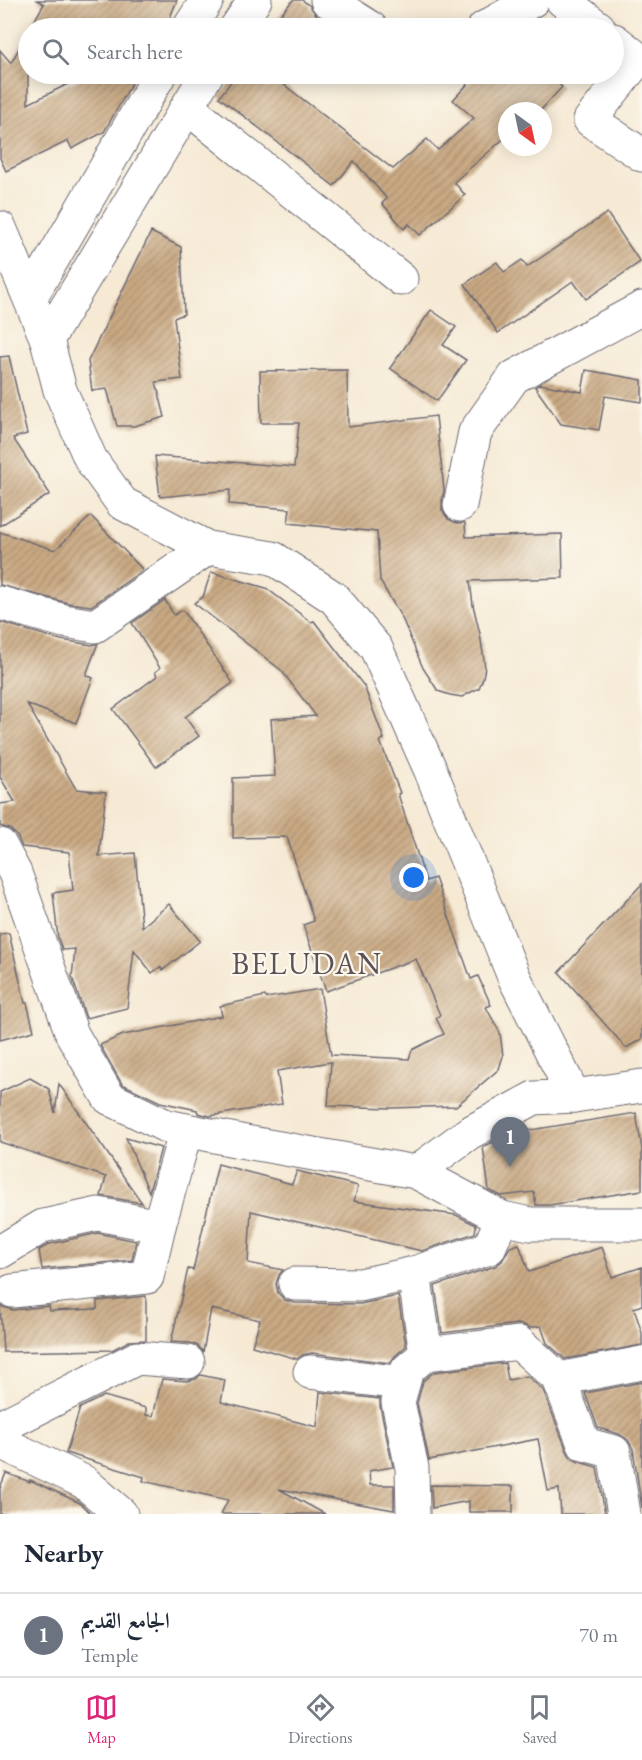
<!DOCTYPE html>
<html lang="en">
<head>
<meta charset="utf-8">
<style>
  :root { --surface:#fff; --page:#f2f2f3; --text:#1f2937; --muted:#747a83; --line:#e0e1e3; --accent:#db2777 }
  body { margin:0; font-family:"EB Garamond",Amiri,serif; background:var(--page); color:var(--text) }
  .compass { position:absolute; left:498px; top:102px; width:54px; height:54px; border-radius:50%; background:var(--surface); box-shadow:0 3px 15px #0003; rotate:147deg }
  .you { position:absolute; left:414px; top:878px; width:21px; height:21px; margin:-15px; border:4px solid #fff; border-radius:50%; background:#1a73e8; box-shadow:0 0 0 9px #1a73e833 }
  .badge { display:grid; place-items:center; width:39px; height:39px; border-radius:50%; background:var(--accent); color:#fff; font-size:20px; font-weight:700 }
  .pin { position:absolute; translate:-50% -50px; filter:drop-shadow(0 2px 3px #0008) }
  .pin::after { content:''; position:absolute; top:32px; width:21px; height:18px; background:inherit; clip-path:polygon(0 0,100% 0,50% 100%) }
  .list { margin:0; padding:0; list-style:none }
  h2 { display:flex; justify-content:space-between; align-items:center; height:78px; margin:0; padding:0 24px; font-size:26px }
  h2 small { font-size:20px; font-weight:400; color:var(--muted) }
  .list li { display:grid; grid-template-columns:39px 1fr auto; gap:18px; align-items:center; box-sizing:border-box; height:84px; padding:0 24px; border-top:2px solid var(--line) }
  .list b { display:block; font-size:22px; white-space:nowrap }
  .list p { margin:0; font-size:20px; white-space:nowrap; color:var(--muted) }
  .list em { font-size:20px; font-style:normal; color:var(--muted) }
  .icon { flex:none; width:33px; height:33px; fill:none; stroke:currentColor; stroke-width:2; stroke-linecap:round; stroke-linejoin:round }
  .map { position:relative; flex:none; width:642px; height:1514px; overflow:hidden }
  .search { position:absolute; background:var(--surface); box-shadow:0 3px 15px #0003; left:18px; right:18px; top:18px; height:66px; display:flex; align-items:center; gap:15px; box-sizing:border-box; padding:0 21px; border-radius:33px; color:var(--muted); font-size:22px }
  .sheet { height:162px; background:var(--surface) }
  nav { display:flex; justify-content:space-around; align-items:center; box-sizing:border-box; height:84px; border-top:2px solid var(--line); background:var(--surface); font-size:16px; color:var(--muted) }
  nav a { display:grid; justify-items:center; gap:3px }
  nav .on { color:var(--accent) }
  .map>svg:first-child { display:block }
</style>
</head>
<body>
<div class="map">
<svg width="642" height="1514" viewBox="0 0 642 1514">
  <defs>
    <pattern id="building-hatch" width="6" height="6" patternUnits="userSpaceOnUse" patternTransform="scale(1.5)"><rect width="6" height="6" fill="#caaa84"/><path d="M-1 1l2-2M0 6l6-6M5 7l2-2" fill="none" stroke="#a48a6d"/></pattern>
  </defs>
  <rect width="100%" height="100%" fill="#fbf7ec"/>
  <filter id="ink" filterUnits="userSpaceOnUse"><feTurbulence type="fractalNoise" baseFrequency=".0167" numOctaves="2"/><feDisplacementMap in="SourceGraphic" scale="12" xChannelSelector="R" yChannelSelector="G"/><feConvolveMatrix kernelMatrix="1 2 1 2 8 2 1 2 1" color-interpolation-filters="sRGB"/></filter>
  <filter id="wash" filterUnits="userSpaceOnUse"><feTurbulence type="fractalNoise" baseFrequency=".008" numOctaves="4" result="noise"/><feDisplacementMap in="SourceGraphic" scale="24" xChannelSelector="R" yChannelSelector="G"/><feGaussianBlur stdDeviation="1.35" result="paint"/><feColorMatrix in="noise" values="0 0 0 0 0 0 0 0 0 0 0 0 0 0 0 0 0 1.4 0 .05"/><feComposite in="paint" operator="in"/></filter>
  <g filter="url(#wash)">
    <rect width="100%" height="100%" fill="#f6ead5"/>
    <g id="blocks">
      <g fill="url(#building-hatch)">
        <path d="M37,0H177L166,28H105L90,22L86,28H30L44,4Z"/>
        <path d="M293,0H302L310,6L317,16L336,28H269Z"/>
        <path d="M28,32V104L88,74H137L104,132L72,149L68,141L6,171L0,158V50L11,63Z"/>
        <path d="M237,74H270L393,169L427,139L438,150L474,118L453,100L477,74H548L562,87L540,111H507V136L454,182L465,195L420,235L409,224L404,229L382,203L387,199L354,161L334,186L219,97Z"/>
        <path d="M607,213L640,262L586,299L573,281L498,333L465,284L497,262L504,272L522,260L527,267Z"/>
        <path d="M151,232L181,247L184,314L174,318L182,379L156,382L165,417L134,426H117L107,389L92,391L88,361Z"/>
        <path d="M431,310L456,327L443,345L466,360L437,401L390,368Z"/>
        <path d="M9,356L27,434L13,438L50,494L0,526V357Z"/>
        <path d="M347,370L348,427L436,416L444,490L442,501V510L448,519L457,523H465L466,537L562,534L563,578L470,581L473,605L480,634L485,667L483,678L479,688L462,697L450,695L438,691L423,668L402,618L380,581L377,532L288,523L290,509L229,504L230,490L160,497L155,456L294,467L299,423H261L260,371Z"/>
        <path d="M586,370L642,380V402L605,396L599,430L561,424L535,387L540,384L582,392Z"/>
        <path d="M91,516L143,570L91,606L68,603L0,585V532L55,550Z"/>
        <path d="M211,572L266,588L311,622L314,621L364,686L384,739L380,741L400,793L398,794L426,881L435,878L471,979L478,976L491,1005L486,1007L500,1033L503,1056L499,1069L456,1106L391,1108L328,1106L331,1062L277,1071L282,1104L210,1116L198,1113L197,1110L160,1102L122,1084L100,1045L123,1035L222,1016L220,1006L265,996L266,998L320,989L331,1055L409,1059L412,1050L444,1034L436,1018L440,1015L416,959L326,991L303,925L314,921L287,837L233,838V778L275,776L271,719L316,716L281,670L194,603L203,597Z"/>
        <path d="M165,600L174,615L183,610L233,683L185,717L199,736L156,767L113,709L157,676L155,672L160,668L132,623Z"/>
        <path d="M0,622L61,640L92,645L98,643L86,675L93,678L76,723L27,704L76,789L106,792L99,856L135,853L142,927L169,904L200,941L163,970L160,967L152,973L134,950L127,1008L86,1018L72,977L75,949L62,950L58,938L53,893L73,890L69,852L22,847L17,836L10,829L0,826V804L15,802L0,777Z"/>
        <path d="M642,884V1039L626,1048L559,972Z"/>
        <path d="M9,933L25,1003H27L34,1031L0,1040V934Z"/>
        <path d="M30,1078L49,1089L55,1113L59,1084L142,1203L101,1196L106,1177L0,1142V1092Z"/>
        <path d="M636,1113L642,1149V1190L550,1205H536L534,1192L501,1196L489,1190L483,1147L495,1141L525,1136L524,1131Z"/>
        <path d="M126,1138L161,1148L149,1192Z"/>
        <path d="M218,1164L292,1184L297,1171L358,1186L354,1201L456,1215L476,1225L475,1233L422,1251L251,1211L248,1263L283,1270L279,1275L276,1284L278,1293L285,1300L295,1303L360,1304L398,1296L406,1346L395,1356L390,1363L312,1353L303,1355L297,1359L252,1346L260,1320L211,1309L203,1352L198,1346L190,1343L171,1342L188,1269L193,1270Z"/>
        <path d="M98,1233L136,1241L132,1260L42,1269L39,1250L50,1244Z"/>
        <path d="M519,1244L529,1272L602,1247L612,1277L642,1267V1305L634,1308L642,1333V1345L565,1359L547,1343L541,1326L530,1328L524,1325L517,1324L442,1333L435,1286L495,1266L502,1261L510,1247Z"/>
        <path d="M146,1296V1340L129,1341L112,1350L3,1352L0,1306L13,1310L49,1306L50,1311L97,1309V1301Z"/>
        <path d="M505,1363L508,1380L527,1376L543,1390L567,1451L571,1458L579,1462L597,1467L605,1514H561L559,1489L548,1491L538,1439L429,1460L417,1403L423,1381L434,1372Z"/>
        <path d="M200,1375L225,1380L221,1402L317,1427L320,1392L380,1399V1406L393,1467L369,1471L370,1485H394V1510L279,1489L325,1514H221L228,1500L143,1481L144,1477L66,1453L80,1408L104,1396L146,1408V1415L153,1416L162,1379L187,1381L196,1379Z"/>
        <path d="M642,1382V1508L633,1449L628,1440L619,1434L598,1428L585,1393Z"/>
        <path d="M6,1473L30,1482V1480L78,1502L92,1514H0V1488Z"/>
        <path d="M431,1485L513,1486V1512H469V1501L432,1508Z"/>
      </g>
    </g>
  </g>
  <g filter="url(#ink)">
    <use href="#blocks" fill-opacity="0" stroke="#6c6871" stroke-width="1.5"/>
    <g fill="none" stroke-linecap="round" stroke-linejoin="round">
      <g stroke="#6c6871" stroke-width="35">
        <g id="minor">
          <path d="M327,0L371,28"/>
          <path d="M562,0L599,28"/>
          <path d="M484,28L533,0"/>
          <path d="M614,40L638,59L590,120L642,155"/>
          <path d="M187,107L401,279"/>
          <path d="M460,505L475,432L514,377L642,308"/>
          <path d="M0,603L64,621L95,626L208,548"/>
          <path d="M416,1172L502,1218L530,1224H642"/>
          <path d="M0,1252L43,1226L98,1214L159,1226L186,1130"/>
          <path d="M414,1273L426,1354L519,1343L559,1379L642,1363"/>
          <path d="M295,1284L360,1285L414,1273L489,1248L502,1218"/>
          <path d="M12,1291L147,1277L159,1226"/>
          <path d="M310,1372L403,1383"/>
          <path d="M559,1379L584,1444L614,1452L624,1514"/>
          <path d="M0,1427L137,1358L188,1362"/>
          <path d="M0,1442L84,1482L121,1514"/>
          <path d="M413,1514L412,1468L398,1402L407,1370L426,1354"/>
        </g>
      </g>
      <g stroke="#6c6871" stroke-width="35">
        <g id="major">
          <path d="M189,28L207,0"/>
          <path d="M236,28L255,0"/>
          <path d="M0,228L47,340L60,390L91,460L122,503L208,548L273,558L334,598L376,648L430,769L514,977L574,1096L534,1098L469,1133L416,1172L240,1141L166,1126L109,1098L72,1034L15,873L0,845"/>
          <path d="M30,298L160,74"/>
          <path d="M47,340L207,74"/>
          <path d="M574,1096L642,1086"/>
        </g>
      </g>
      <use href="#minor" stroke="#fff" stroke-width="33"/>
      <use href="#major" stroke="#fff" stroke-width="33"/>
    </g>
  </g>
  <g text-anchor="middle" stroke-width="4.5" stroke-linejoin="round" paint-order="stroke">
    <g font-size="30" letter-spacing="1.5" fill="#5d5255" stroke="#fbf7ec">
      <text x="307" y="974">BELUDAN</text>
    </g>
  </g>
</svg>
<svg class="compass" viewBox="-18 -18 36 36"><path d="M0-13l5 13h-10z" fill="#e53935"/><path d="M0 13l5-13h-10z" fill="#747a83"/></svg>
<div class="you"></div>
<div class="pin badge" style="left:510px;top:1167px;background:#6b7280">1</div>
<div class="search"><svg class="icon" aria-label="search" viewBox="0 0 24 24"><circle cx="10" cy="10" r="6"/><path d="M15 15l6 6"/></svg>Search here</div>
</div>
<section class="sheet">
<h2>Nearby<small></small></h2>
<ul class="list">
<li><span class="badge" style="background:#6b7280">1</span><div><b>الجامع القديم</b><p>Temple</p></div><em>70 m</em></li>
</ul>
</section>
<nav>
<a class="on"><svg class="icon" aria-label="map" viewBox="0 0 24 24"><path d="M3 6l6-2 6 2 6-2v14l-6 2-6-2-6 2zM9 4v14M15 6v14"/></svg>Map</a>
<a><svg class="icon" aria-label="directions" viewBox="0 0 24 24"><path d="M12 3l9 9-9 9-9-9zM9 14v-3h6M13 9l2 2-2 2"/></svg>Directions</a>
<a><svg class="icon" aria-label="saved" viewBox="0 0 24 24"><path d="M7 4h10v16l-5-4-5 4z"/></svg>Saved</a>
</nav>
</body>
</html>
